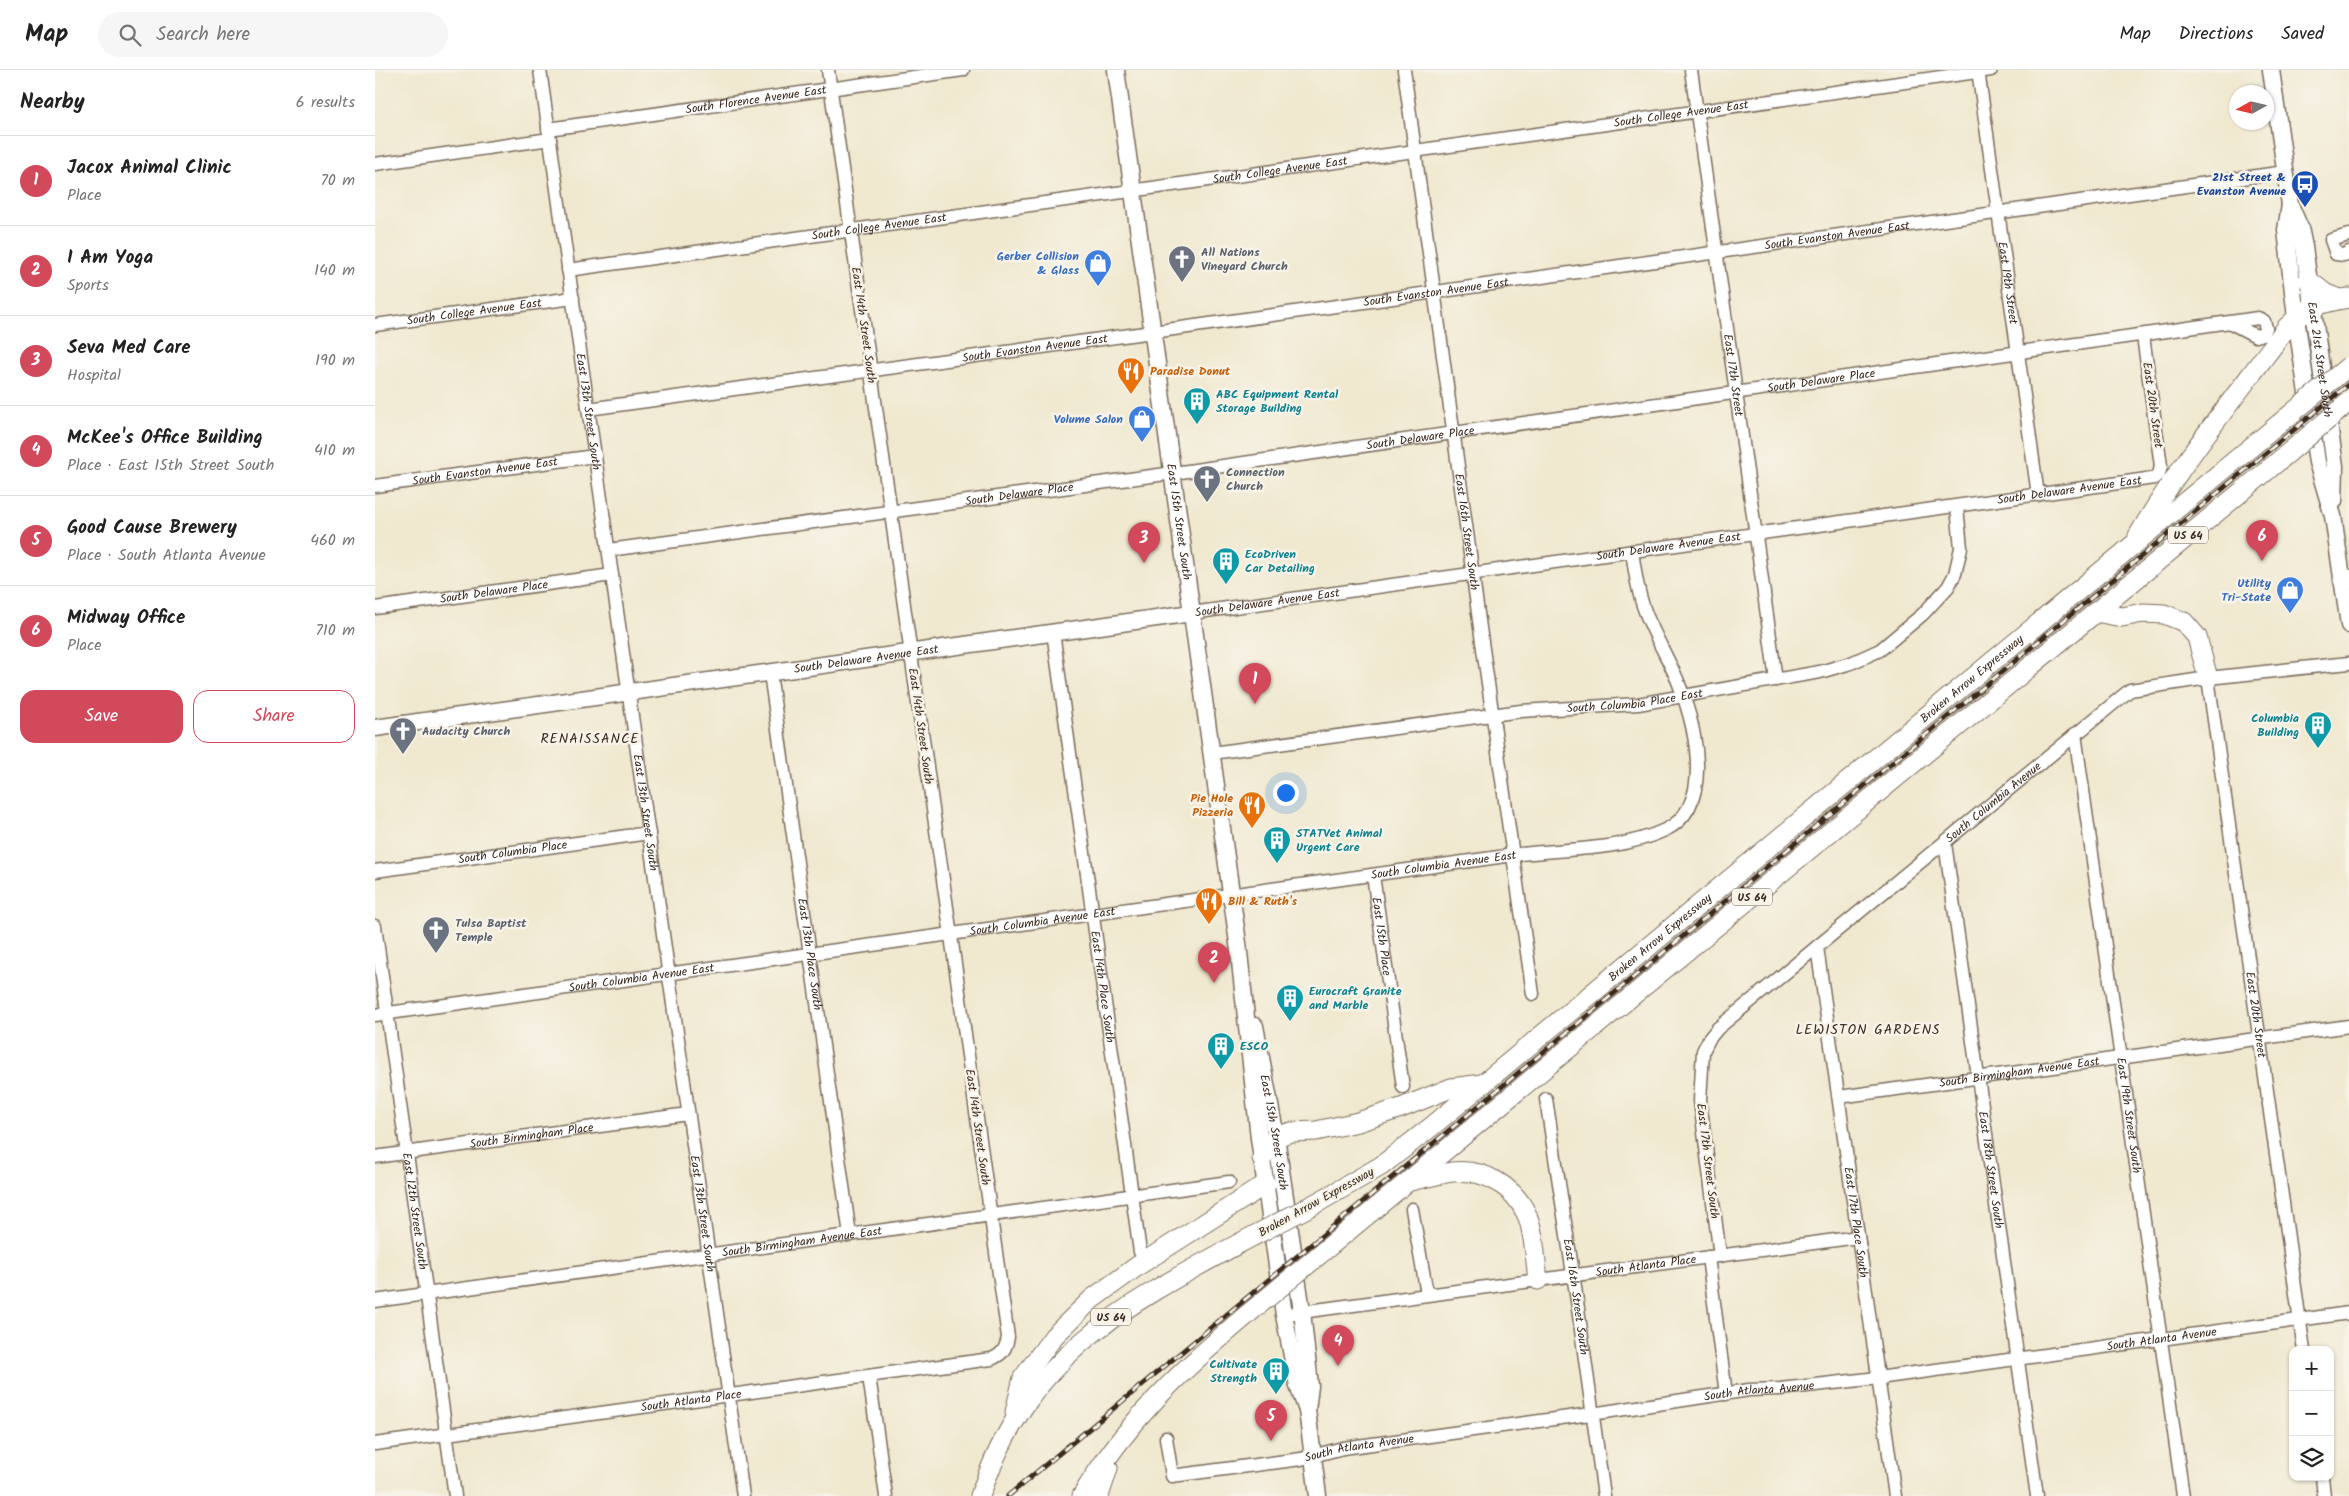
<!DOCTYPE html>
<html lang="en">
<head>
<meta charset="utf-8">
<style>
  :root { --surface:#fff; --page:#f6f6f6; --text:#222; --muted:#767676; --line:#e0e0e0; --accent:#d1495b }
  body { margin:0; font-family:Kalam,sans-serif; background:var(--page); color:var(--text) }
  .controls { position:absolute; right:15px; bottom:15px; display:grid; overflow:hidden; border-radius:10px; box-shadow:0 1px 4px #0004 }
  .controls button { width:45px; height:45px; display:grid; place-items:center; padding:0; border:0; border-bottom:1px solid var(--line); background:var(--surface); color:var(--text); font:25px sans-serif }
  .compass { position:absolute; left:1854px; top:15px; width:45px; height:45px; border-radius:50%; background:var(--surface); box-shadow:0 1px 4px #0004; rotate:262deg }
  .you { position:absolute; left:910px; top:722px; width:18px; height:18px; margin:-12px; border:4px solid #fff; border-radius:50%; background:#1a73e8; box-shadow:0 0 0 8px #1a73e833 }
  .badge { display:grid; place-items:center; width:32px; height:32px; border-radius:50%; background:var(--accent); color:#fff; font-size:16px; font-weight:700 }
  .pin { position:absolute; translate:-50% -41px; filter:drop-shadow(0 1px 2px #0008) }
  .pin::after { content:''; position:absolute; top:26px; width:18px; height:15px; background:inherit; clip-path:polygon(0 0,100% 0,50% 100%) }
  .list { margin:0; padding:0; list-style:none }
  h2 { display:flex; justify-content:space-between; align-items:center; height:65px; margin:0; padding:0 20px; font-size:21px }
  h2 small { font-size:16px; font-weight:400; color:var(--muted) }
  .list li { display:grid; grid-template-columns:32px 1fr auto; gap:15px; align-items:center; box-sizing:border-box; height:90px; padding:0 20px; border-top:1px solid var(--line) }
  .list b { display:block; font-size:19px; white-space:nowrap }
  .list p { margin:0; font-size:16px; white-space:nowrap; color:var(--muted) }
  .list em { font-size:16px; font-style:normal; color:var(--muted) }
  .actions { display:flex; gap:10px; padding:15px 20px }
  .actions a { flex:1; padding:11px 0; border:1px solid var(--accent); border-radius:15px; text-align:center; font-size:18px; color:var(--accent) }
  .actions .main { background:var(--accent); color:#fff }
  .icon { flex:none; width:28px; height:28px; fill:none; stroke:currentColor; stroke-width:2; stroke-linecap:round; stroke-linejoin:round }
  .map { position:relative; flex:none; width:1974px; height:1426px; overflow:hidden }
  header { display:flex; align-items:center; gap:30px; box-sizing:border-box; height:70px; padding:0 25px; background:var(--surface); border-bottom:1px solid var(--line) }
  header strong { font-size:24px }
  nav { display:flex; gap:28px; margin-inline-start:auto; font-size:18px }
  .search { width:350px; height:45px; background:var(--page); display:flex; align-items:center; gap:12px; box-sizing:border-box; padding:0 18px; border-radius:28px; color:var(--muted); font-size:19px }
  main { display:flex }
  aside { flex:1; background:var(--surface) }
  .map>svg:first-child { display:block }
</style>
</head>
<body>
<header>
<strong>Map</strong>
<div class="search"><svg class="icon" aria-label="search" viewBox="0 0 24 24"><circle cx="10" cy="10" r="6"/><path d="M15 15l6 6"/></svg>Search here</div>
<nav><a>Map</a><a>Directions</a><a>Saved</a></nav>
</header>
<main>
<aside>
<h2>Nearby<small>6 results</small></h2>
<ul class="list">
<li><span class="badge">1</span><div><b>Jacox Animal Clinic</b><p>Place</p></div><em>70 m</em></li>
<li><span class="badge">2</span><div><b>I Am Yoga</b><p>Sports</p></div><em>140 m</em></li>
<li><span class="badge">3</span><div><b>Seva Med Care</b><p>Hospital</p></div><em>190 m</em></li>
<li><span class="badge">4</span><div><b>McKee's Office Building</b><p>Place · East 15th Street South</p></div><em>410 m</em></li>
<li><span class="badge">5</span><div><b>Good Cause Brewery</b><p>Place · South Atlanta Avenue</p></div><em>460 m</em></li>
<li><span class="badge">6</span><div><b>Midway Office</b><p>Place</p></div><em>710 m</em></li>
</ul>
<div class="actions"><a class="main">Save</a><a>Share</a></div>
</aside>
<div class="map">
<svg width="1974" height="1426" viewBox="0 0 1974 1426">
  <rect width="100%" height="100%" fill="#f7f3e8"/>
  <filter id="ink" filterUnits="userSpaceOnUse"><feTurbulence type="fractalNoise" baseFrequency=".02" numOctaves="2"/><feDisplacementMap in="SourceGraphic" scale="10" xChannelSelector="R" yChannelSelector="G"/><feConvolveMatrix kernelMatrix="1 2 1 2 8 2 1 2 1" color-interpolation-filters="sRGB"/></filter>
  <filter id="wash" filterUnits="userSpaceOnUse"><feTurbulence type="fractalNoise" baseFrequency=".0096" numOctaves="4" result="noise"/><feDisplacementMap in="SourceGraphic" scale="20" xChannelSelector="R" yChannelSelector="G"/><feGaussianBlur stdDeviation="1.12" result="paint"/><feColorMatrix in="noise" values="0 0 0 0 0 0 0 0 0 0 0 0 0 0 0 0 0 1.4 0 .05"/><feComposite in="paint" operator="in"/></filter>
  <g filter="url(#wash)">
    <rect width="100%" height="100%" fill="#f0e8cf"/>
  </g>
  <g filter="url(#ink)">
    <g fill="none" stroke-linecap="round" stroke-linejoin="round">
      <g stroke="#7a6c5c" stroke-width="15">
        <g id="minor">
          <path id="s1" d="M165,0L368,1426"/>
          <path id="s2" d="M1029,0L1106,565L1158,924"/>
          <path id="s3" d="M1316,0L1401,610"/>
          <path id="s4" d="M1603,0L1663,425"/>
          <path id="s5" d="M173,59L588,0"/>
          <path d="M0,94L175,69"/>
          <path d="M1974,165L1956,170L1961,184L1969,185L1974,182"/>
          <path id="s6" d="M193,200L1616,0"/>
          <path id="s7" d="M0,255L198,228"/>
          <path id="s8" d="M213,339L792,260L1910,102"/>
          <path id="s9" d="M0,416L220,386"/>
          <path id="s10" d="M234,480L813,401L1883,248L1889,251L1891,258L1888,264L1881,266L1856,253"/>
          <path id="s11" d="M0,538L237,505"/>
          <path id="s12" d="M817,543L1779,408L1784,404L1786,396L1768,266"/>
          <path id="s13" d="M678,562L765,1182"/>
          <path id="s14" d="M395,603L475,1165"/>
          <path id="s15" d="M1833,608L1929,1280"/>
          <path id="s16" d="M1700,664L1808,1426"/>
          <path id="s17" d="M837,683L1146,641L1263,634L1445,602L1476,593L1505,580L1548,544L1573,517L1580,504L1586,478L1582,437"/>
          <path id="s18" d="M1570,773L1662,1426"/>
          <path id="s19" d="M0,801L274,763"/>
          <path id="s20" d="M998,805L1028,1017"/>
          <path id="s21" d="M0,856L80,1426"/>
          <path id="s22" d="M1442,877L1520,1426"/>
          <path id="s23" d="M0,945L1138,785C1188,778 1243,782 1290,760C1342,736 1319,649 1302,609C1292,587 1280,566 1271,544C1263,524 1260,502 1257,481"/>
          <path id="s24" d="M1464,1027L1974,956"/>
          <path id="s25" d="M1171,1029L1200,1217L1229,1426"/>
          <path id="s26" d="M0,1087L313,1044"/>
          <path d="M1037,1139L1052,1224"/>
          <path id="s27" d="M1345,1186L1325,1031L1328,981L1334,969L1343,958L1755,620L1833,608L1974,593"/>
          <path d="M1333,1187L1351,1324"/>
          <path id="s28" d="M0,1231L854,1112"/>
          <path id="s29" d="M919,1243L1483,1167"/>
          <path d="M494,1306L511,1426"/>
          <path id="s30" d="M791,1368L797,1406L926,1389L968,1378L1230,1342L1374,1320L1405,1319L1503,1308L1974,1243"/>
          <path id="s31" d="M0,1374L616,1289C627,1285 631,1279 633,1267L453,0"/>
          <path d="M1947,1407L1949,1426"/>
        </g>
      </g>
      <g stroke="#7a6c5c" stroke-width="19">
        <g id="major">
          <path id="s32" d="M741,0L863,873L884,1068L909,1245L923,1316L932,1340"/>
          <path d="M1896,0L1915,135L1911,160L1921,248L1942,392L1958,446L1974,555"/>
          <path id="s33" d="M1915,135L1925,158L1929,177L1960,396L1959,431"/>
          <path id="s34" d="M0,658L817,543"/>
          <path id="s35" d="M880,956L901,1067L927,1241L935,1316L932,1340L943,1426"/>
        </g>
      </g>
      <g stroke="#7a6c5c" stroke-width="21">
        <g id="highway">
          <path d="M1933,210L1951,224L1965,229"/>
          <path d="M1763,466C1806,392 1861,326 1912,257C1932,237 1946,232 1974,228"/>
          <path d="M1968,510L1974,509"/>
          <path d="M1720,542L1747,547L1768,543L1789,544L1809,552L1822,567L1833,608"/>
          <path d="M887,1088L891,1078L901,1067L916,1062L941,1061L983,1052L1026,1038L1076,1018L1108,1014"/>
          <path d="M1035,1111C1049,1108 1063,1104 1077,1102C1108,1098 1139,1116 1152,1145C1160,1165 1160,1189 1163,1210"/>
          <path id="s36" d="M945,1131L1006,1096L1056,1057L1904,354"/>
          <path d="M944,1185L1906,389"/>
          <path d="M640,1342L648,1308L679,1266L717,1229L764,1195L891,1114"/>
          <path d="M605,1426C652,1287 744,1238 865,1173"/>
          <path d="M707,1426C753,1349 807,1300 874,1243"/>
          <path d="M724,1426L733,1398"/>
        </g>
      </g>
      <use href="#minor" stroke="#fff" stroke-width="12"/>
      <use href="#major" stroke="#fff" stroke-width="16"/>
      <use href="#highway" stroke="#fff" stroke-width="19"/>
      <g stroke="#3b2a1e" stroke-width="5">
        <path id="rail" d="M633,1426L1974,314"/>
      </g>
      <use href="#rail" stroke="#f7f3e8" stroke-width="3" stroke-dasharray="9" stroke-linecap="butt"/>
      <g stroke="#7a6c5c" stroke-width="21" stroke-linecap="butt">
        <g id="highway-bridge">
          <path d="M1904,354L1974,296"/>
          <path d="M1906,389L1974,332"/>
          <path d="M865,1173L945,1131"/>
          <path d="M874,1243L944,1185"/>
        </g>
      </g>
      <use href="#highway-bridge" stroke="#fff" stroke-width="19"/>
    </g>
  </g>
  <defs>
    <g id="bus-pin" transform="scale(1.4375)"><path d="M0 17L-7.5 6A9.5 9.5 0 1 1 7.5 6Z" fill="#1a4fb4" stroke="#f7f3e8"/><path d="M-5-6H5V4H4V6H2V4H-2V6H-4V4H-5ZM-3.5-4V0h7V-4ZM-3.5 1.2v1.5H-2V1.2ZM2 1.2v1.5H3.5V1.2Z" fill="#fff"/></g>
    <g id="church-pin" transform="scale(1.4375)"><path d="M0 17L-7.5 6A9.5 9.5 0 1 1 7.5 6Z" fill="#6b7280" stroke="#f7f3e8"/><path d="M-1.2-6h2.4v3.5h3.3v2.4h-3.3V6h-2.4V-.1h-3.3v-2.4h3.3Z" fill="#fff"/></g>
    <g id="shop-pin" transform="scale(1.4375)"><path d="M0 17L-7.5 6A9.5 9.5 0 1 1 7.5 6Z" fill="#3f7fe0" stroke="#f7f3e8"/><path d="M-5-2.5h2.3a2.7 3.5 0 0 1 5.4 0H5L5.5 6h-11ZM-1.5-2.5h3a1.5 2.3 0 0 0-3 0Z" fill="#fff"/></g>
    <g id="restaurant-pin" transform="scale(1.4375)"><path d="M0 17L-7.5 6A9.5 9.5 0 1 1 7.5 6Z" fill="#e8710a" stroke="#f7f3e8"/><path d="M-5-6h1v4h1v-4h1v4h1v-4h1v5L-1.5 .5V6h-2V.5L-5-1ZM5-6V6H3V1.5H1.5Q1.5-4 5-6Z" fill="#fff"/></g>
    <g id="building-pin" transform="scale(1.4375)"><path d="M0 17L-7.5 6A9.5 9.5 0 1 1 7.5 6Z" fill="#0f9aa8" stroke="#f7f3e8"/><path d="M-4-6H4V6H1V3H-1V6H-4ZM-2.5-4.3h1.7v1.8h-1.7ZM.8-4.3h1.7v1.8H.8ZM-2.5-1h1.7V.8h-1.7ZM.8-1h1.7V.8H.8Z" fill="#fff"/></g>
  </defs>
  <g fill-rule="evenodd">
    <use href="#bus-pin" x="1930" y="114"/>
    <use href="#church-pin" x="807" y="189"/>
    <use href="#shop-pin" x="723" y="193"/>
    <use href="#restaurant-pin" x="756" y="301"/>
    <use href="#building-pin" x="822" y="331"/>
    <use href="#shop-pin" x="767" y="349"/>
    <use href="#church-pin" x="832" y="409"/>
    <use href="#building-pin" x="851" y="491"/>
    <use href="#shop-pin" x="1915" y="520"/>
    <use href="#building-pin" x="1943" y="655"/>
    <use href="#church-pin" x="28" y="661"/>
    <use href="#restaurant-pin" x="877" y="735"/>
    <use href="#building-pin" x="902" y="770"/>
    <use href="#restaurant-pin" x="834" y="831"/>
    <use href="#church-pin" x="61" y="860"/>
    <use href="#building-pin" x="915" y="928"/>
    <use href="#building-pin" x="846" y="976"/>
    <use href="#building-pin" x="901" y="1301"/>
  </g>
  <g text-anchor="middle" stroke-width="5" stroke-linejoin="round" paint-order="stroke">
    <g fill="#f7f3e8" stroke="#73665b" stroke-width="1">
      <rect x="1793" y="456.5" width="40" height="17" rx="4"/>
      <rect x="1357" y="818.5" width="40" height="17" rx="4"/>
      <rect x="716" y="1238.5" width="40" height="17" rx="4"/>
    </g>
    <g font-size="11" font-weight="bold" fill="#3b2a1e">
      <text x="1813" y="469">US 64</text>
      <text x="1377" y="831">US 64</text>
      <text x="736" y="1251">US 64</text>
    </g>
    <g font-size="12" fill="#3b2a1e" stroke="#f7f3e8">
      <text dy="4" stroke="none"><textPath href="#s5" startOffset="210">South Florence Avenue East</textPath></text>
      <text dy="4" stroke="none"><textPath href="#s6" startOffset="1124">South College Avenue East</textPath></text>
      <text dy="4" stroke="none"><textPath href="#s6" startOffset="719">South College Avenue East</textPath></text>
      <text dy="4" stroke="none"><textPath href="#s6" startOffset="314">South College Avenue East</textPath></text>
      <text dy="4" stroke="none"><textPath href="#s8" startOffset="1261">South Evanston Avenue East</textPath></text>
      <text dy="4" stroke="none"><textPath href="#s4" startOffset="215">East 19th Street</textPath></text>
      <text dy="4" stroke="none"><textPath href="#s8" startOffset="856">South Evanston Avenue East</textPath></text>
      <text dy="4" stroke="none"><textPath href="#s7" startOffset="100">South College Avenue East</textPath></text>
      <text transform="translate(489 255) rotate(82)" y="4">East 14th Street South</text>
      <text dy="4" stroke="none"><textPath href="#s8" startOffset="451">South Evanston Avenue East</textPath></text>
      <text dy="4" stroke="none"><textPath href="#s33" startOffset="158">East 21st Street South</textPath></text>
      <text dy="4" stroke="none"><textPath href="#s3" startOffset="308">East 17th Street</textPath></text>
      <text dy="4" stroke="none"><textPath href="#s10" startOffset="1224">South Delaware Place</textPath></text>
      <text transform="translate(1778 335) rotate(82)" y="4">East 20th Street</text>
      <text dy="4" stroke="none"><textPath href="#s1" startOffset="345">East 13th Street South</textPath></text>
      <text dy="4" stroke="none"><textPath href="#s10" startOffset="819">South Delaware Place</textPath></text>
      <text dy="4" stroke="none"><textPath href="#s9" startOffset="111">South Evanston Avenue East</textPath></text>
      <text dy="4" stroke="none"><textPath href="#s12" startOffset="886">South Delaware Avenue East</textPath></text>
      <text dy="4" stroke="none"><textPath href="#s10" startOffset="414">South Delaware Place</textPath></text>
      <text dy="4" stroke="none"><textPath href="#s32" startOffset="456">East 15th Street South</textPath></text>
      <text dy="4" stroke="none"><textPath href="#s2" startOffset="466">East 16th Street South</textPath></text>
      <text dy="4" stroke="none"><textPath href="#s12" startOffset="481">South Delaware Avenue East</textPath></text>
      <text dy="4" stroke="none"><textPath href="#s11" startOffset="120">South Delaware Place</textPath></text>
      <text dy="4" stroke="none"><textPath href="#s12" startOffset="76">South Delaware Avenue East</textPath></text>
      <text dy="4" stroke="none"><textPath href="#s34" startOffset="496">South Delaware Avenue East</textPath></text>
      <text dy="4" stroke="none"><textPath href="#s36" startOffset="836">Broken Arrow Expressway</textPath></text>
      <text dy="4" stroke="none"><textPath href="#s17" startOffset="426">South Columbia Place East</textPath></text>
      <text transform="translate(546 656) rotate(82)" y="4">East 14th Street South</text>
      <text dy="4" stroke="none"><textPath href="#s27" startOffset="590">South Columbia Avenue</textPath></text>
      <text dy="4" stroke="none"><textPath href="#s1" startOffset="750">East 13th Street South</textPath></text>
      <text dy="4" stroke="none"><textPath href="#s19" startOffset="139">South Columbia Place</textPath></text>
      <text dy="4" stroke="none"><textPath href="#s23" startOffset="1079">South Columbia Avenue East</textPath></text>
      <text dy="4" stroke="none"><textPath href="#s23" startOffset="674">South Columbia Avenue East</textPath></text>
      <text dy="4" stroke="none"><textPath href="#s20" startOffset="62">East 15th Place</textPath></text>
      <text dy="4" stroke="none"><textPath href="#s36" startOffset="431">Broken Arrow Expressway</textPath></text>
      <text dy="4" stroke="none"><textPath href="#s14" startOffset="284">East 13th Place South</textPath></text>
      <text dy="4" stroke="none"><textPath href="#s23" startOffset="269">South Columbia Avenue East</textPath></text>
      <text dy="4" stroke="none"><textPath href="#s13" startOffset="358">East 14th Place South</textPath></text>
      <text dy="4" stroke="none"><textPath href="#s15" startOffset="340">East 20th Street</textPath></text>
      <text dy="4" stroke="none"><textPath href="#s24" startOffset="182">South Birmingham Avenue East</textPath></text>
      <text dy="4" stroke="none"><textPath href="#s16" startOffset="385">East 19th Street South</textPath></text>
      <text transform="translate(603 1057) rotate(82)" y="4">East 14th Street South</text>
      <text dy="4" stroke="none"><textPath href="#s35" startOffset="108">East 15th Street South</textPath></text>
      <text dy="4" stroke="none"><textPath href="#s26" startOffset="158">South Birmingham Place</textPath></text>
      <text transform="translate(1333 1091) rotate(83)" y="4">East 17th Street South</text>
      <text dy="4" stroke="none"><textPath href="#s18" startOffset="330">East 18th Street South</textPath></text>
      <text transform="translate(941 1132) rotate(-29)" y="4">Broken Arrow Expressway</text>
      <text dy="4" stroke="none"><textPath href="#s21" startOffset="288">East 12th Street South</textPath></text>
      <text dy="4" stroke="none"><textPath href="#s1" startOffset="1155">East 13th Street South</textPath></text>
      <text dy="4" stroke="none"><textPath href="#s22" startOffset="278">East 17th Place South</textPath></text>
      <text dy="4" stroke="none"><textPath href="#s28" startOffset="431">South Birmingham Avenue East</textPath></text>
      <text dy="4" stroke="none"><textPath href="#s29" startOffset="355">South Atlanta Place</textPath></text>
      <text dy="4" stroke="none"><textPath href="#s25" startOffset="200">East 16th Street South</textPath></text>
      <text dy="4" stroke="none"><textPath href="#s30" startOffset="1038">South Atlanta Avenue</textPath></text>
      <text dy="4" stroke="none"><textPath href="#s30" startOffset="632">South Atlanta Avenue</textPath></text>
      <text dy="4" stroke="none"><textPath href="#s31" startOffset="319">South Atlanta Place</textPath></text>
      <text dy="4" stroke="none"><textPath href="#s30" startOffset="228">South Atlanta Avenue</textPath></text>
    </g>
    <g font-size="12" font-weight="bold" fill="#164399" stroke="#f7f3e8" text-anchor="end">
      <text x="1911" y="111">21st Street &amp;<tspan x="1911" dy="14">Evanston Avenue</tspan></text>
    </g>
    <g font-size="12" font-weight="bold" fill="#5b616d" stroke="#f7f3e8" text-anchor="start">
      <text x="826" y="186">All Nations<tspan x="826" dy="14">Vineyard Church</tspan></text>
      <text x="851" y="406">Connection<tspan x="851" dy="14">Church</tspan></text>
      <text x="47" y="665">Audacity Church</text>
      <text x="80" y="857">Tulsa Baptist<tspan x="80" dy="14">Temple</tspan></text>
    </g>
    <g font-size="12" font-weight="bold" fill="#366cbe" stroke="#f7f3e8" text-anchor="end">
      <text x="704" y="190">Gerber Collision<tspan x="704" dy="14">&amp; Glass</tspan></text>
      <text x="748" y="353">Volume Salon</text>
      <text x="1896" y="517">Utility<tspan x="1896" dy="14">Tri-State</tspan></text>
    </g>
    <g font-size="12" font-weight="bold" fill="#c56008" stroke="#f7f3e8" text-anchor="start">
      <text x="775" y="305">Paradise Donut</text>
      <text x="858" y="732" text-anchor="end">Pie Hole<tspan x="858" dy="14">Pizzeria</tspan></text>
      <text x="853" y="835">Bill &amp; Ruth's</text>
    </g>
    <g font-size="12" font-weight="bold" fill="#0d838f" stroke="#f7f3e8" text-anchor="start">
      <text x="841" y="328">ABC Equipment Rental<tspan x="841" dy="14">Storage Building</tspan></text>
      <text x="870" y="488">EcoDriven<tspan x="870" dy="14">Car Detailing</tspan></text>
      <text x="1924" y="652" text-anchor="end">Columbia<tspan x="1924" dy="14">Building</tspan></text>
      <text x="921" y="767">STATVet Animal<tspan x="921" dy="14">Urgent Care</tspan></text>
      <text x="934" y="925">Eurocraft Granite<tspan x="934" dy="14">and Marble</tspan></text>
      <text x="865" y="980">ESCO</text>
      <text x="882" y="1298" text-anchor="end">Cultivate<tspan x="882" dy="14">Strength</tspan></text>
    </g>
    <g font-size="14" letter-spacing="1" fill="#3b2a1e" stroke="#f7f3e8">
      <text x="215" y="673">RENAISSANCE</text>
      <text x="1493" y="964">LEWISTON GARDENS</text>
    </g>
  </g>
</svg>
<div class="controls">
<button>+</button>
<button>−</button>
<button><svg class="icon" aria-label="layers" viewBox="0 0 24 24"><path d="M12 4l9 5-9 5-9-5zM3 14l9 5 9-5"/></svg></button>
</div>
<svg class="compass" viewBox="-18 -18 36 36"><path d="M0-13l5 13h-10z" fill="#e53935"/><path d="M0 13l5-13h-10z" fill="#767676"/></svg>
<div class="you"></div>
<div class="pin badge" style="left:880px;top:634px">1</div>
<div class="pin badge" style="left:839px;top:913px">2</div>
<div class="pin badge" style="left:769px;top:493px">3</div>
<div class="pin badge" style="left:963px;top:1296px">4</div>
<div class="pin badge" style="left:896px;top:1371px">5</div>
<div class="pin badge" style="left:1887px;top:491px">6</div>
</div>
</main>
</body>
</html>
